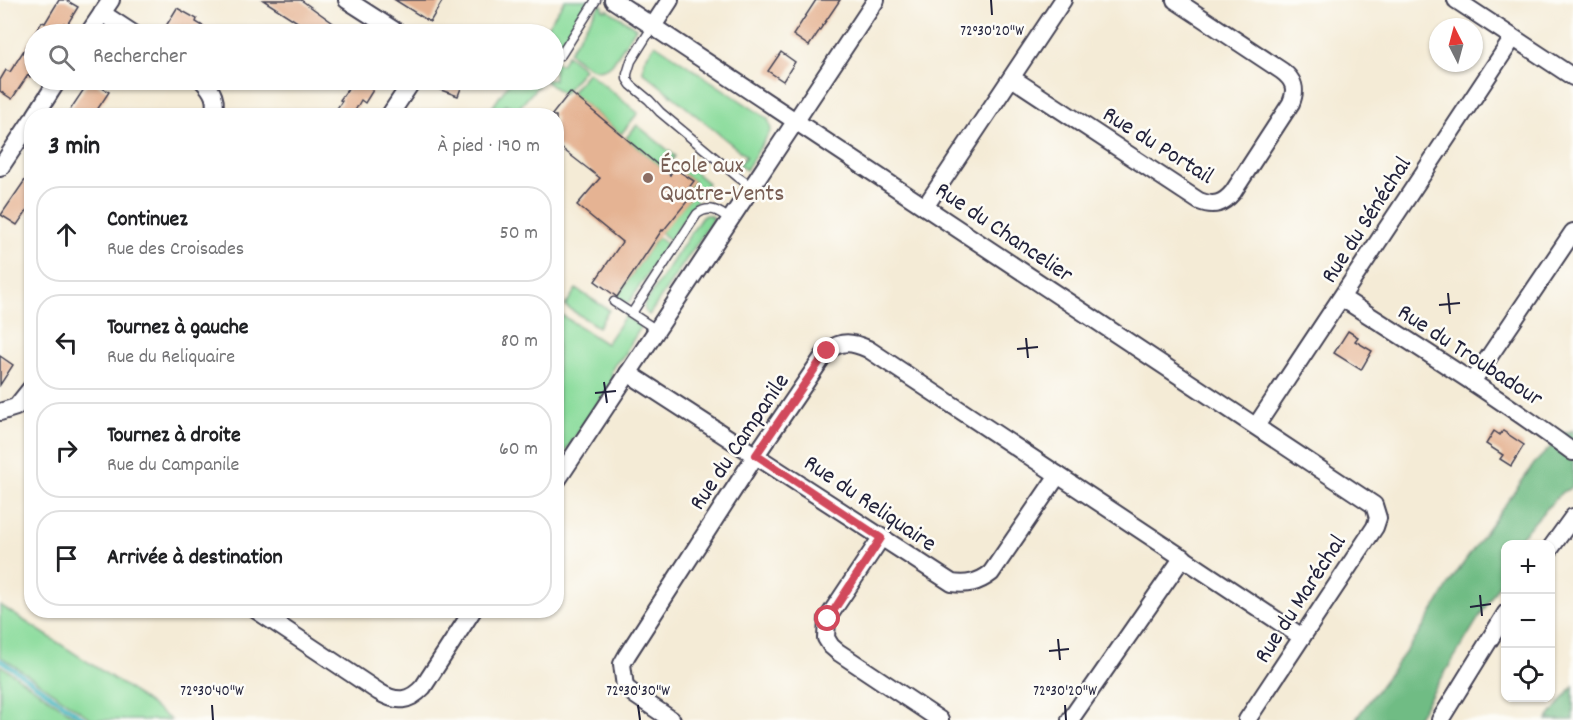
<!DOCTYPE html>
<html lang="fr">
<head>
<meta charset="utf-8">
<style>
  :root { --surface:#fff; --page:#f2f2f2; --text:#202124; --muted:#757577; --line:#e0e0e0 }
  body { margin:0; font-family:Dekko,sans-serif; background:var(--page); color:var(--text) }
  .controls { position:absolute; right:18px; bottom:18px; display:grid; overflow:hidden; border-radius:12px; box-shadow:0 2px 4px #0004 }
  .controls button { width:54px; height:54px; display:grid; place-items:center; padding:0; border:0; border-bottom:2px solid var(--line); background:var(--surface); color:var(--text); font:30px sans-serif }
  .compass { position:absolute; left:1429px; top:18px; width:54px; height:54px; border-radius:50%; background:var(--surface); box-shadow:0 2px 4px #0004; rotate:354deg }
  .stop { position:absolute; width:18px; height:18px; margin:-14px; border:4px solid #d1495b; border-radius:50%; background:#fff }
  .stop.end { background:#d1495b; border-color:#fff; box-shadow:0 2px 6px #0008 }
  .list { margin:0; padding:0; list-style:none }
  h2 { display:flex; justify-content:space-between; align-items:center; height:78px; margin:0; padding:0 24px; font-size:26px }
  h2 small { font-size:20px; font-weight:400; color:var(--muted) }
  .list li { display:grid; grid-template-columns:39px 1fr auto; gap:18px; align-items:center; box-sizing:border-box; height:96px; margin:0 12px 12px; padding:0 12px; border:2px solid var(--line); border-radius:24px }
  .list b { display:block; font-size:22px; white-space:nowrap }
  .list p { margin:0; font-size:20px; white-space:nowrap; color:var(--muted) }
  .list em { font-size:20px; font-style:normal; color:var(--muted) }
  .icon { flex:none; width:33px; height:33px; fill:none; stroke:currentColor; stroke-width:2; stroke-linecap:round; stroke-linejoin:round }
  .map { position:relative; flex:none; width:1573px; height:720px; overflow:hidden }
  .search { position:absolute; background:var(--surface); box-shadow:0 2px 4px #0004; left:24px; top:24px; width:540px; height:66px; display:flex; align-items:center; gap:15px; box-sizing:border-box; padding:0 21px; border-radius:33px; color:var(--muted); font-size:22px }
  .panel { position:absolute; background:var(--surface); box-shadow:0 2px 4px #0004; left:24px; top:108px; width:540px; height:510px; border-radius:24px }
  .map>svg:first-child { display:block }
</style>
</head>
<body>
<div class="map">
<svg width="1573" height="720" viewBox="0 0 1573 720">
  <rect width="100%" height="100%" fill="#fdfcf7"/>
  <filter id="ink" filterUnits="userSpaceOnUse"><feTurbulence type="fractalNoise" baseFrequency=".0167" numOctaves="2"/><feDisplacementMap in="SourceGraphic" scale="12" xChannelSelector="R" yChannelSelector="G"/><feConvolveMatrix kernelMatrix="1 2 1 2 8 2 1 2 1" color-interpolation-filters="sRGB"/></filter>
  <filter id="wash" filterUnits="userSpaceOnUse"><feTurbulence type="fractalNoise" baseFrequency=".008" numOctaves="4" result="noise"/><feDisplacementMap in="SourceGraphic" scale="24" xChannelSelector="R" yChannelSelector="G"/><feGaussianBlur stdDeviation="1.35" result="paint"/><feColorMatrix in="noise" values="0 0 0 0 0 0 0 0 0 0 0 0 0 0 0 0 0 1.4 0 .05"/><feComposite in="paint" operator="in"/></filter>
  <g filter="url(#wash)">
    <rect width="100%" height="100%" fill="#f4ebd6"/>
    <g fill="#8bdc9c" stroke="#567f6c" stroke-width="1.5">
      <path d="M565,0H589L554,55V34H542Z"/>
      <path d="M600,4L603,6L602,9L606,11L607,9L636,28L612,64C596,78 582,63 569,52Z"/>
      <path d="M655,44L768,119L771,130L746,170L739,165L746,156L643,72L644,60Z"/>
      <path d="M567,55L584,69L563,94L544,80H554V61L561,65Z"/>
      <path d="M588,72L638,113L621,134L571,93Z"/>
      <path d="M511,80H543L517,110L506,104L499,115H487Z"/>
      <path d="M637,125L675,156L665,171L626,138Z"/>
      <path d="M685,164L708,183L670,240L660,232L694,193L689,188L694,181L680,172Z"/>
      <path d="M705,215H709L714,218L649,315L645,311L644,305L701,218Z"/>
      <path d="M657,237L667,244L628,304L617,297Z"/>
      <path d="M576,289L609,310L598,327L565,306Z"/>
      <path d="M557,312L606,344L625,316L641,327L626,351V354C616,363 608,367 613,382L557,464Z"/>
      <path d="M0,605L125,686L171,720H93L90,718L0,656Z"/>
      <path d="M0,665L80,720L0,719Z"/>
    </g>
    <g fill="#70bc84" stroke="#496f60" stroke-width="1.5">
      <path d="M1573,430V485L1570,489L1562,492L1514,544H1506L1505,575L1416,720H1355L1419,634L1453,578L1534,464L1563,434Z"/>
      <path d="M1573,686V720H1547Z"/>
    </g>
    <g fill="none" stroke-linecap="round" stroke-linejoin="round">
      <path stroke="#4cbac2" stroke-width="4" d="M0,660L86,720"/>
    </g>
    <g id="blocks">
      <g fill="#e5b393">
        <path d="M59,0H66L78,7L67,25L64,23L59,32L63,34H34V70L30,77L28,75L12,99L0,91V80L6,70L10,72L42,22L45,23Z"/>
        <path d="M263,0H301L340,28L336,34H316Z"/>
        <path d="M395,0H443L430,22Z"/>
        <path d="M816,0H840L809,46L793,35Z"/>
        <path d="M177,8L197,19L196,22L216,34H181L166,26Z"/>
        <path d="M781,52L795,62L783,81L768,71Z"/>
        <path d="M90,80L109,92L93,116H66Z"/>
        <path d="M354,80H357L373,90L365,103L361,100L352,116H332L342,101L340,100Z"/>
        <path d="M442,80H464L458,96L438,89Z"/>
        <path d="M570,92L670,175L674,168L694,181L688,189L694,193L663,231L662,230L617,297L595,281L622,242L577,205L600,178L556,144V116H551Z"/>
        <path d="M32,170V203L17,225L1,215Z"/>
        <path d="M1348,331L1358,337L1355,341L1372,351L1361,370L1334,353Z"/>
        <path d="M0,356L13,365L0,385Z"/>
        <path d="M1494,431L1500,435L1503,431L1524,445L1511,466L1500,459L1503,455L1486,444Z"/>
      </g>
    </g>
  </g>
  <g filter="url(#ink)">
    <use href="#blocks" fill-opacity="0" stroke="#424052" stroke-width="1.5"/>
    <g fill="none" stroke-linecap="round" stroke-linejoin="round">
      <g stroke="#424052" stroke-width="11">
        <g id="lane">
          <path d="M653,26L631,61L627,74V79L631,85L649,100L660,112L738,177L752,187"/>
          <path d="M561,55L596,0"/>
          <path d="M614,302L657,330"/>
          <path d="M632,313L697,214C710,204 720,212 731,220"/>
        </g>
      </g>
      <g stroke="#424052" stroke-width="20">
        <g id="street">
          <path d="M347,0L400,34"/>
          <path d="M613,0L1374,505L1378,518L1375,527L1247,720"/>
          <path d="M1456,0L1573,77"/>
          <path d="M102,13L134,34"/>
          <path d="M653,26L670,0"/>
          <path d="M88,34L111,0"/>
          <path d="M1012,78L1199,201C1214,207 1223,204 1233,192L1291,103C1297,89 1294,80 1282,71L1175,0"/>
          <path d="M202,80C212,90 219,101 212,116"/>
          <path d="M35,116L58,80"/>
          <path d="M389,116L413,80"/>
          <path d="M0,168L32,120"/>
          <path d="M925,207L1063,0"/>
          <path d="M1342,298C1420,348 1498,397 1573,452"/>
          <path d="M628,373L952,583C967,585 978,583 991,573L1058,475"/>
          <path d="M1472,382L1573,232"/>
          <path d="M0,412L16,407L32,387"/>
          <path d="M1256,426L1513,38"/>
          <path d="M556,482L876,0"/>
          <path d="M881,538L827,619L826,638L831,646L838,652L940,720"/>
          <path d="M1550,549L1573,517"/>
          <path d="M256,610L379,692C397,703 409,702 423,687L473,610"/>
          <path d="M672,720L635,695L625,687L622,664L627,655L756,455L827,351C842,340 852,342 868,349L1302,637"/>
          <path d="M1070,720L1183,557"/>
          <path d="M1440,720L1506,613"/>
        </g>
      </g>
      <use href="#lane" stroke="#fff" stroke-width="8"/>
      <use href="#street" stroke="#fff" stroke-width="16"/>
    </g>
  </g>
  <g fill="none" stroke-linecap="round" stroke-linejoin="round" filter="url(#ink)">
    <path stroke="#d1495b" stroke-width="8" d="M827,351L756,455L881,538L828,619"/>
  </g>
  <path fill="none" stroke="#22223b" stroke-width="2" d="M991,0L992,15M1448,293L1450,314M1439,305L1460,303M1026,338L1028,358M1017,349L1038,347M604,382L607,403M595,393L616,391M1480,595L1482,616M1470,607L1491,604M1058,639L1060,660M1049,651L1069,649M212,705L213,720M638,705L640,720M1065,705L1066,720"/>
  <circle fill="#8d6e63" stroke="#fdfcf7" stroke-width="2" cx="648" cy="178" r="6"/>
  <g text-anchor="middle" stroke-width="5" stroke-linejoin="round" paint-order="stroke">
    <g font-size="24" fill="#22223b" stroke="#fdfcf7">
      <text transform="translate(1159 144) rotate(32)" y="8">Rue du Portail</text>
      <text transform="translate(1365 219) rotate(-57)" y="8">Rue du Sénéchal</text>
      <text transform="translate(1005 231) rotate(34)" y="8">Rue du Chancelier</text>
      <text transform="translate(1471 354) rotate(33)" y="8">Rue du Troubadour</text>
      <text transform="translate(738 441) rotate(-56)" y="8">Rue du Campanile</text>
      <text transform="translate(871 502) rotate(34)" y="8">Rue du Reliquaire</text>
      <text transform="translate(1299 598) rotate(-57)" y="8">Rue du Maréchal</text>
    </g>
    <g font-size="24" fill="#785e54" stroke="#fdfcf7" text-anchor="start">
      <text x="660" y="172">École aux<tspan x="660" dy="28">Quatre-Vents</tspan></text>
    </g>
  </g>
  <g font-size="15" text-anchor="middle" fill="#22223b" stroke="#fdfcf7" stroke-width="5" stroke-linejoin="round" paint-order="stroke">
    <text x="992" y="35">72°30'20"W</text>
    <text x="212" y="695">72°30'40"W</text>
    <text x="638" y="695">72°30'30"W</text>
    <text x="1065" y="695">72°30'20"W</text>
  </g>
</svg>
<div class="controls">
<button>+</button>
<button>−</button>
<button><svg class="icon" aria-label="locate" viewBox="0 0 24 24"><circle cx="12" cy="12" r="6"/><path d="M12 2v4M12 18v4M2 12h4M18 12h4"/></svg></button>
</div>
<svg class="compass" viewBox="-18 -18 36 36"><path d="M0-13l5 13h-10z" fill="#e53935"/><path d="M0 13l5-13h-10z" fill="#757577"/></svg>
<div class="stop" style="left:828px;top:619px"></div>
<div class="stop end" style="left:827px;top:351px"></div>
<div class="search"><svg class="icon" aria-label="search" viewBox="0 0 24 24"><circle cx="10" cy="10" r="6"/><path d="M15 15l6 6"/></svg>Rechercher</div>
<section class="panel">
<h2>3 min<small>À pied · 190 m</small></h2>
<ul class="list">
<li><svg class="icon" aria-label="ahead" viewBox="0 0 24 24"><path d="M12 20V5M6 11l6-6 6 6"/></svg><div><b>Continuez</b><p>Rue des Croisades</p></div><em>50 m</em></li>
<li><svg class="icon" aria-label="left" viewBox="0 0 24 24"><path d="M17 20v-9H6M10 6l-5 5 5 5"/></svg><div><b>Tournez à gauche</b><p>Rue du Reliquaire</p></div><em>80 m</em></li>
<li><svg class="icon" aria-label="right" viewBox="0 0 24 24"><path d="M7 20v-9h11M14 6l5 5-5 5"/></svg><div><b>Tournez à droite</b><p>Rue du Campanile</p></div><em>60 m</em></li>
<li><svg class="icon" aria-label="arrive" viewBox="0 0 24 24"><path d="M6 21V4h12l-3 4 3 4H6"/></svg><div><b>Arrivée à destination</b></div></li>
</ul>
</section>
</div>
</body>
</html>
